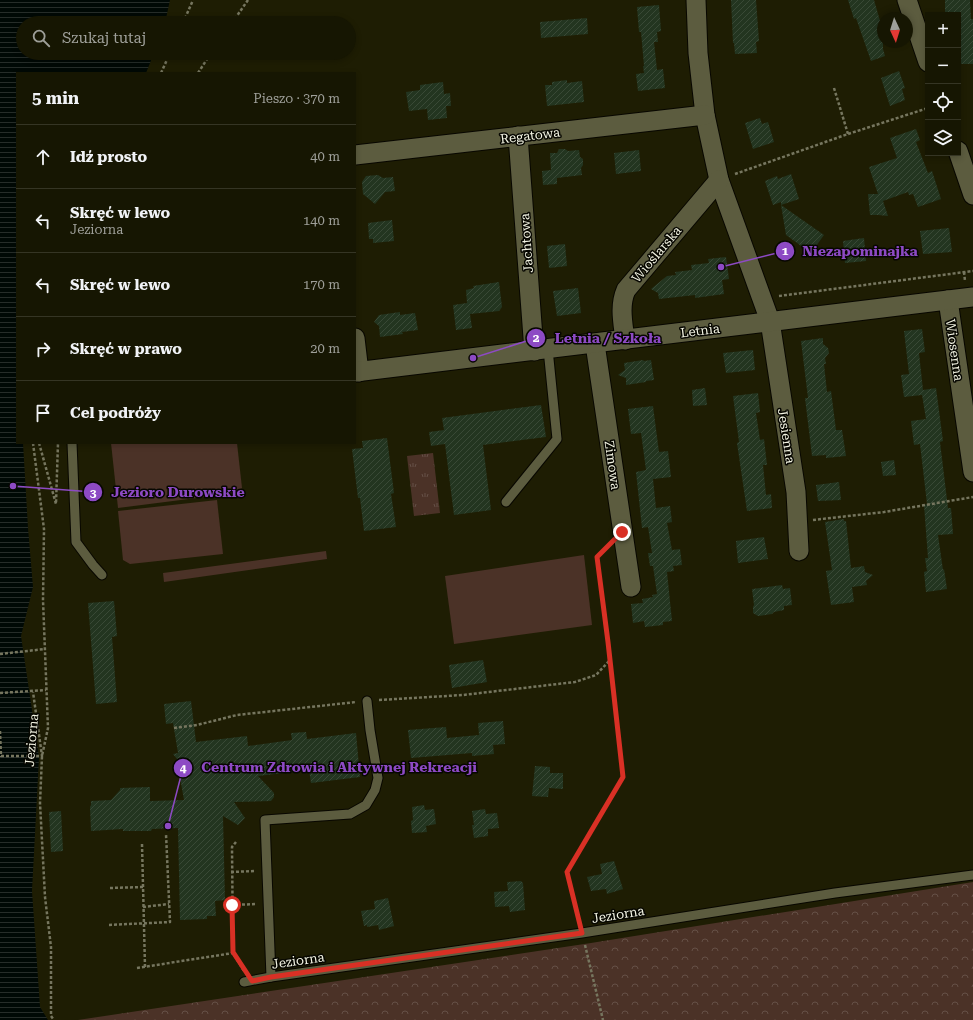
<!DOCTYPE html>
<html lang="pl">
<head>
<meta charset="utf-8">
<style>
  :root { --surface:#161602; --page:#1f1f0c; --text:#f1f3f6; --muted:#9e9f99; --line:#353524 }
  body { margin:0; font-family:"Roboto Serif",serif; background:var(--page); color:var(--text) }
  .controls { position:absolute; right:12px; top:12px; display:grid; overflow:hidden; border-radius:0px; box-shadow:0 2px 6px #0003 }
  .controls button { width:36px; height:36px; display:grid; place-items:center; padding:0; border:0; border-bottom:1px solid var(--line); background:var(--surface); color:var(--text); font:20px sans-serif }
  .compass { position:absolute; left:877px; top:12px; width:36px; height:36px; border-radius:50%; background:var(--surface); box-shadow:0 2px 6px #0003; rotate:176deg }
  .stop { position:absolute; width:12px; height:12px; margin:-9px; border:3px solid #d93025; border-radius:50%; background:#fff }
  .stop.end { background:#d93025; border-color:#fff; box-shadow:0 1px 4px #0008 }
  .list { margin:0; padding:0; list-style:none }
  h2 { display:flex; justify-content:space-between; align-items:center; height:52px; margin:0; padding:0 16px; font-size:17px }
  h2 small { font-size:13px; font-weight:400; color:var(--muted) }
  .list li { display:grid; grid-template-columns:26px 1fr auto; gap:12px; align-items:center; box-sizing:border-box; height:64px; padding:0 16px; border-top:1px solid var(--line) }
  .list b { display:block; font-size:15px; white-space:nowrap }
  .list p { margin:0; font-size:13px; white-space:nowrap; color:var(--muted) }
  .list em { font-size:13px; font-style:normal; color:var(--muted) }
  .icon { flex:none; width:22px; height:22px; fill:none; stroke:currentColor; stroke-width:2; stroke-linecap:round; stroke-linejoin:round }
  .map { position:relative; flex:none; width:973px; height:1020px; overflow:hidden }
  .search { position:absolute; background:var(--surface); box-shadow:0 2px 6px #0003; left:16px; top:16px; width:340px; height:44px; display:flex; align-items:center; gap:10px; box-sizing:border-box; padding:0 14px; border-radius:22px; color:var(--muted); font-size:15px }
  .panel { position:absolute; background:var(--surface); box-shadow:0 2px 6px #0003; left:16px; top:72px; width:340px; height:372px; border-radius:0px }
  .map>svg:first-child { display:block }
</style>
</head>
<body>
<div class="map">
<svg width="973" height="1020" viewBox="0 0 973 1020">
  <defs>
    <pattern id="forest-crowns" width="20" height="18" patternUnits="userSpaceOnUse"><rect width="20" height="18" fill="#4b3227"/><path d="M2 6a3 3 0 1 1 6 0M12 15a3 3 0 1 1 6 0" fill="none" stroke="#655046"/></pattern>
    <pattern id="park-tufts" width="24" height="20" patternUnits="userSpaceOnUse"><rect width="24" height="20" fill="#4b3227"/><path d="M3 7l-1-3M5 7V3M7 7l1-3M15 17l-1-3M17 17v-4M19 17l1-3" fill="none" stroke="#655046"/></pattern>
    <pattern id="water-rules" width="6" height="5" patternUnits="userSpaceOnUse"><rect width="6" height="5" fill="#000905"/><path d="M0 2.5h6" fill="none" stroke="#262d29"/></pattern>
    <pattern id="building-hatch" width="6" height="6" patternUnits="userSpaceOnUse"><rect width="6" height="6" fill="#233520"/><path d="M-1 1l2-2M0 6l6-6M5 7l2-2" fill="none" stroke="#394936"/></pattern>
  </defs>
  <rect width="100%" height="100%" fill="#1e1d03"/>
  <g fill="#4b3227">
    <path d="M111,443H237L242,488L236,493L118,508Z"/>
    <path d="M217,500L223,554L130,564L123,560L118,511Z"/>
    <path d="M326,551L327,559L164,582L163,573Z"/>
    <path d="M584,555L592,625L454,644L445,576Z"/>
  </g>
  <path fill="url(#forest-crowns)" d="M973,882V1020H78L591,943Z"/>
  <path fill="url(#park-tufts)" d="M433,453L440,513L414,516L407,456Z"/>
  <path fill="url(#water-rules)" d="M0,0H170L165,23H23V53H154L146,73H17V359L16,362L17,374V443H23L28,528L33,587L21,636L39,757L32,891L40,1007L48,1020H0Z"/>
  <g fill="url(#building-hatch)">
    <path d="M731,0H756L759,41L756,42L757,53L735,54L734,43H733Z"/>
    <path d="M848,0H874L883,31V49L885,56L871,61L856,18L854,19Z"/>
    <path d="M945,0H970L971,19H973V64H961L958,15H945Z"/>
    <path d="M659,5L661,31L657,32L658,42H654L657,70L663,69L665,88L638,91L636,74L644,73L643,66H644L641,32H639L637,7Z"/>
    <path d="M587,18L588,34L541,38L540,22Z"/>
    <path d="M899,71L905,88L902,89L905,100L890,106L881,78Z"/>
    <path d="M567,80V83L582,81L584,102L547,106L545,85H552V82Z"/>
    <path d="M443,82L444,94L450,93L451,106H446L447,118L428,120L427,109L409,111L406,92L420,90V85Z"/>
    <path d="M760,118L762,124L768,122L774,142L753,149L745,123Z"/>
    <path d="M916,129L920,140L916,142L928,173L932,171L941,199L918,207L913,194L909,195L908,192L883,201L888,216L878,215H870L868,194H878L869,167L897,158L890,138Z"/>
    <path d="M559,149H565L568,151L579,150L580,157L583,159V165L581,168L582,175L557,178V184L543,185L542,171L551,170L550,153H557Z"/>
    <path d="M639,150L641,171L616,174L614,153Z"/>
    <path d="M791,174L799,199L781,205V202L773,205L765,181L777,176L778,179Z"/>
    <path d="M378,175L383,178L393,177L395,191L385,192L375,204L363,194L362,182L366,176Z"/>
    <path d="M781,205L824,235L811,253L786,235Z"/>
    <path d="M392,220L394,241L373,243V239H369L368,223Z"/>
    <path d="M949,228L952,252L923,254L920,231Z"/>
    <path d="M864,238L866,261L845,263L843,241Z"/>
    <path d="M565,244L567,266L549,268L547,246Z"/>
    <path d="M726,257L729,279L722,280L724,294L695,298V295L659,299L658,293L651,289L667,276L676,275L675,272L692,270L691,265L709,263L708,259Z"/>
    <path d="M499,282L502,307L499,311L470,314L472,328L456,330L453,305L467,303L466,290L474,288L473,286Z"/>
    <path d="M578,288L581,313L557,316L553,291Z"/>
    <path d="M400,312V315L415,313L418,330L402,332L403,334L380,337L379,326L374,322L379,315Z"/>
    <path d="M922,329L925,352L919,353L923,390L936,388L943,441L940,442L948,508H951L953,534L938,535L943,570L944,569L947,589L926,592L924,572L927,571L925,558H928L924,505L927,504L920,444L914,445L911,421L926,419L922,395L904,397L901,375L909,374L904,331Z"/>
    <path d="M823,338V344L828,348L829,353L825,358L826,364H824L827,392L831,391L836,430H842L846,456L826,458V455L812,456L805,398H808L801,341Z"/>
    <path d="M753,350L755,370L726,373L723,353Z"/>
    <path d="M643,360L644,361L651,360L654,380L646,381V382L626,385V378L618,375L625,370L624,363Z"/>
    <path d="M705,388L707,405L693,406L692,390Z"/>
    <path d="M758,393L760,412L756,413L760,440L764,439L767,465H763L766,495L771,494L772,508L747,511L737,443L739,442L733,396Z"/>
    <path d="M541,405L546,437L483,445L491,510L454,515L445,444L431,446L429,432L444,430L442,418Z"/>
    <path d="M653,406L659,452L668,451L671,477L653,479L656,508L670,506L672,522L667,523L672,550L680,549L682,565L673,566L674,571L667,572L672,621L663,622V625L645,627L644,621L633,623L631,604L643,603L642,599L653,597L652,595L657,594L653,566H650L648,553H652L648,527L642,528L636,472L646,470L641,433L631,434L628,409Z"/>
    <path d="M387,438L394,493L391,494L396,527L364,531L360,498H358L352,449L363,448L362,441Z"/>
    <path d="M894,460L896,475L883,476L881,462Z"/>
    <path d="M839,482L841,500L818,501L816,485Z"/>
    <path d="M844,519V521H846L851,568L864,566L865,572L873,575L866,581L867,585L852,587L854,602L831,605L826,571L832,570L825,522Z"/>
    <path d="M764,537L768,559L738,563L736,541Z"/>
    <path d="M782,585L783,589L790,588L792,605L784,606V610L774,612L772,614L758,616L753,613V607L754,605L752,589Z"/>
    <path d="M114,601L117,636L112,637L117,702L96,704L88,603Z"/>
    <path d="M483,660L487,682L452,688L449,665Z"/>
    <path d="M191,701L196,742L247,736L248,746L292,740L291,733L306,732L307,739L356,733L360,777L311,783L309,770L258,776L274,793V797L271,801L234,802L245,818L238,825L223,816L225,900L215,901L216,916H207V919L180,920L178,828L152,829L151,831H123V829L91,831L90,807L91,805V801L111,800L120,790V788L150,787V801L184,800L179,772L174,765L177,759L173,754L178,753L173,723L166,724L164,704Z"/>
    <path d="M503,721L505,744L493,745L494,754L472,756V753L411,758L408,730L446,727L447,738L479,735L478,723Z"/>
    <path d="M535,766L550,767V773H563V789L549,788L548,797L532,796Z"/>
    <path d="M424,805L425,810L434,809L436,824L426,826L427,832L412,833L411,821L413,820L412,807Z"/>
    <path d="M485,809L486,814L497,813L499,828L488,829V836L474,838L472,825H474L472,811Z"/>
    <path d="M61,811L63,851L51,852L49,812Z"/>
    <path d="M614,861L623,889L607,894L606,889L591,891L587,877L602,874L600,864Z"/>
    <path d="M521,881L523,883L525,910L510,912L509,906L495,907L494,892L508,891L507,882Z"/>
    <path d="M388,898L394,926L379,930L378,925L367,927V925L364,926L361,911L375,909L374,901Z"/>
  </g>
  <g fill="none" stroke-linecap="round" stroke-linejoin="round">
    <g stroke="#080700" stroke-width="11">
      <g id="service">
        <path d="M72,443L76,542L93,565L102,575"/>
        <path d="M506,502L557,439L548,349"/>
        <path d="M271,977L265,820L350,814L366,805L375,790L378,778L370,730L367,701"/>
        <path d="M244,982L271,977L582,933L835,893L973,875"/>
      </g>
    </g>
    <g stroke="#080700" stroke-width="21">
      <g id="minor">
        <path d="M696,0L698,53L705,115L719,180L770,321L796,492L799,551"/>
        <path d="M907,0L928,62"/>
        <path d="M518,136L534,351"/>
        <path d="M958,151L973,195"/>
        <path d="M355,155L705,115"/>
        <path d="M948,300L973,472"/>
        <path d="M355,338L359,372"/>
        <path d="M625,340C623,323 619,306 626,290L719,180"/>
        <path d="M595,344L631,587"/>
        <path d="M355,372L973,297"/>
      </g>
    </g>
    <g stroke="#76765f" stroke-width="2.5" stroke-dasharray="3 2" stroke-linecap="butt">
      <path d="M183,23L193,0"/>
      <path d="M232,23L248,0"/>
      <path d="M161,73L170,53"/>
      <path d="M198,73L211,53"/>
      <path d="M834,88L848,134"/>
      <path d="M735,174L848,134L928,108"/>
      <path d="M964,272L965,281"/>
      <path d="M779,296L973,271"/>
      <path d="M33,443L44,529L43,600L48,728L42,756L40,803L45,897L51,947V1016L54,1020"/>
      <path d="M39,443L56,504L58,443"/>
      <path d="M813,520L884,512L973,497"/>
      <path d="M0,654L45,649"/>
      <path d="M0,693L46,690"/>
      <path d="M379,700L463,695L575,682L596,675L610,660"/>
      <path d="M174,728L197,725L237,715L356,702"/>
      <path d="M0,731L1,756H42L33,692"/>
      <path d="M236,842L232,847L233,953L244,971"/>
      <path d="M142,844L145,967"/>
      <path d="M231,872L255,871"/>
      <path d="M110,888L143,887"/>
      <path d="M232,905L257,904"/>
      <path d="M143,907L169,904"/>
      <path d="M580,922L567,872L623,777L608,642L597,557L608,546"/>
      <path d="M109,925L170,922L166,834"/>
      <path d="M585,945L603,1020"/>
      <path d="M137,968L233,953"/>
    </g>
    <use href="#service" stroke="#5c5c3f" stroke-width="9"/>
    <use href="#minor" stroke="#5c5c3f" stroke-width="19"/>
  </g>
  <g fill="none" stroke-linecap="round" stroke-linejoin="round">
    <path stroke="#d93025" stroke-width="5" d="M232,905L233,952L252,981L271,977L582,933L567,872L623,777L608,642L597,557L622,532"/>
  </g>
  <g text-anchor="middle" stroke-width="3" stroke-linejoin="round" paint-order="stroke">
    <g font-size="13" fill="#f3f4e3" stroke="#070701">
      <text transform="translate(530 135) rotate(-7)" y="5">Regatowa</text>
      <text transform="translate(526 243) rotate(-94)" y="5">Jachtowa</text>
      <text transform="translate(656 254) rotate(-50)" y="5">Wioślarska</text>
      <text transform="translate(700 330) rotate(-7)" y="5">Letnia</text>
      <text transform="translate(955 350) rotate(82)" y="5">Wiosenna</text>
      <text transform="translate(787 436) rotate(81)" y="5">Jesienna</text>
      <text transform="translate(613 465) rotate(82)" y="5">Zimowa</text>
      <text transform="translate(31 740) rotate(-85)" y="5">Jeziorna</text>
      <text transform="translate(618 914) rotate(-9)" y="5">Jeziorna</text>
      <text transform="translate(298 960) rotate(-8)" y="5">Jeziorna</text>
    </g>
  </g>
  <path fill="none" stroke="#8d4ac4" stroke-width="1.5" d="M721 267L785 251M473 358L536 338M13 486L93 492M168 826L183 768"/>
  <g fill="#8d4ac4" stroke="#070701" stroke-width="1.5">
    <circle cx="721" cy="267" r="4"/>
    <circle cx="473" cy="358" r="4"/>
    <circle cx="13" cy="486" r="4"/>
    <circle cx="168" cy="826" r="4"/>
    <circle cx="785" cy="251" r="10"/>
    <circle cx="536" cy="338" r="10"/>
    <circle cx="93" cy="492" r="10"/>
    <circle cx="183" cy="768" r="10"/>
  </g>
  <g font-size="12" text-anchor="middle" font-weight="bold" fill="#fff">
    <text x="785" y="255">1</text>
    <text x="536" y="342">2</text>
    <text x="93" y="497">3</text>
    <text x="183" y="772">4</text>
  </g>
  <g font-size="14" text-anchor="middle" font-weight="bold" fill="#8d4ac4" stroke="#070701" stroke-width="3" stroke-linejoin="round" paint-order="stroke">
    <text x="860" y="256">Niezapominajka</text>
    <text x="608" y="343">Letnia / Szkoła</text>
    <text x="178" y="497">Jezioro Durowskie</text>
    <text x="339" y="772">Centrum Zdrowia i Aktywnej Rekreacji</text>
  </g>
</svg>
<div class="controls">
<button>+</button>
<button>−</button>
<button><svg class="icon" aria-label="locate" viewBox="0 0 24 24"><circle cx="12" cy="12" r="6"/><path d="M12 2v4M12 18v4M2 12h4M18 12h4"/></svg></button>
<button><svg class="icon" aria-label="layers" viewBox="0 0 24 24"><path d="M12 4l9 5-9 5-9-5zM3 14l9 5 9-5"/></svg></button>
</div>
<svg class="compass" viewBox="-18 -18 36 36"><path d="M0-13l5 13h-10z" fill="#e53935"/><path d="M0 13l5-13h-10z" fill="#9e9f99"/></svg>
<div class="stop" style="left:232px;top:905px"></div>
<div class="stop end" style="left:622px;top:532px"></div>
<div class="search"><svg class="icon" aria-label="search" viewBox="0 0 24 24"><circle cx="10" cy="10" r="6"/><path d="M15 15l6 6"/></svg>Szukaj tutaj</div>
<section class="panel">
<h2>5 min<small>Pieszo · 370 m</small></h2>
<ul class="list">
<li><svg class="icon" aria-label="ahead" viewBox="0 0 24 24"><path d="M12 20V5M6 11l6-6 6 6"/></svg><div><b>Idź prosto</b></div><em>40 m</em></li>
<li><svg class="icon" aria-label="left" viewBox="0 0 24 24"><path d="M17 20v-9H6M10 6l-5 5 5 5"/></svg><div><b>Skręć w lewo</b><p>Jeziorna</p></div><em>140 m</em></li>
<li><svg class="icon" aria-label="left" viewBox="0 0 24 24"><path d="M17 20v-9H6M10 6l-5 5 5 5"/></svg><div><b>Skręć w lewo</b></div><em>170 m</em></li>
<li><svg class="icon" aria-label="right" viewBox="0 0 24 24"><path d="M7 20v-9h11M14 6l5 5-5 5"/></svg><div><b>Skręć w prawo</b></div><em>20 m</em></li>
<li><svg class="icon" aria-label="arrive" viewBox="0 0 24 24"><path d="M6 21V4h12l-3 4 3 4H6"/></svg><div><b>Cel podróży</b></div></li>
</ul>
</section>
</div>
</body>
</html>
